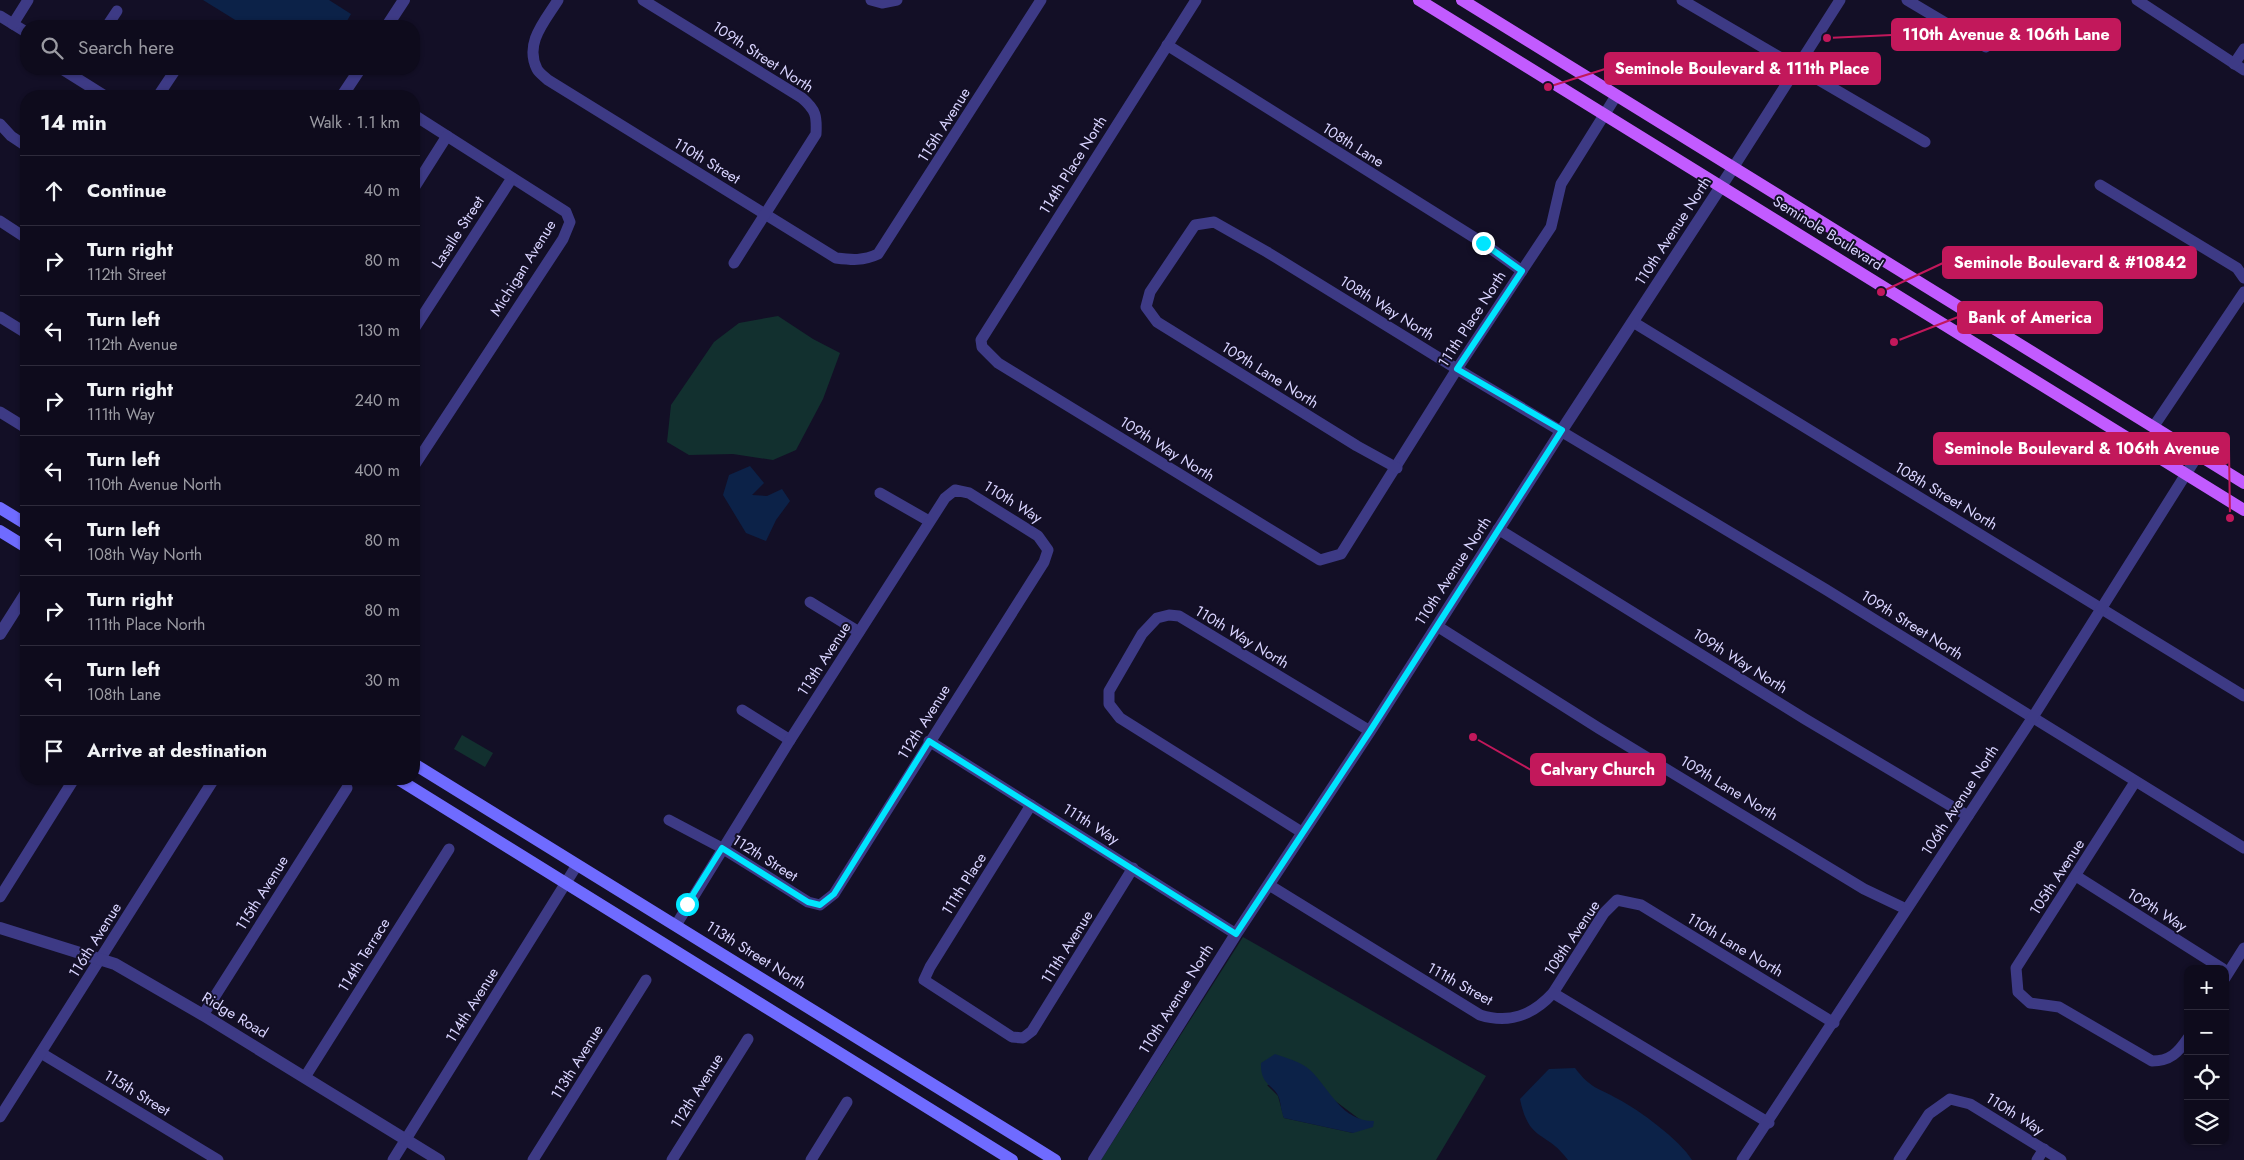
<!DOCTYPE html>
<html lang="en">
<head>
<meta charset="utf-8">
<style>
  :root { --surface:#0e0b1c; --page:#171425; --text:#f1f3f6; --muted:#9b9ba3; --line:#2e2b3b }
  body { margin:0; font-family:Jost,sans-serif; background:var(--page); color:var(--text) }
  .controls { position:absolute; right:15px; bottom:15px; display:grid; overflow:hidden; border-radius:10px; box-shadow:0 1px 4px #0004 }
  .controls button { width:45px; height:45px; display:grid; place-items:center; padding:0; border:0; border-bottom:1px solid var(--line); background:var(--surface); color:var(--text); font:25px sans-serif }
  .stop { position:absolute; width:15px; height:15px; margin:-11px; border:4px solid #00e5ff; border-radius:50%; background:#fff }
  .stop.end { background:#00e5ff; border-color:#fff; box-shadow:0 1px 5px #0008 }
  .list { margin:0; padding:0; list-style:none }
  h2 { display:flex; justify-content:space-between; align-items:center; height:65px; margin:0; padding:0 20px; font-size:21px }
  h2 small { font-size:16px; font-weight:400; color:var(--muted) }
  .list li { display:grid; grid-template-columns:32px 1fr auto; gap:15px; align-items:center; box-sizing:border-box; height:70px; padding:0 20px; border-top:1px solid var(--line) }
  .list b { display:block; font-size:19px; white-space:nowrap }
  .list p { margin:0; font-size:16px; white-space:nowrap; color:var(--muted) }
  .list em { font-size:16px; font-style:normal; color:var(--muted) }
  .icon { flex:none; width:28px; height:28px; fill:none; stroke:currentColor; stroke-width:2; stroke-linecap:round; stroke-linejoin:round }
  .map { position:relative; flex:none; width:2244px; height:1160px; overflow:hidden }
  .search { position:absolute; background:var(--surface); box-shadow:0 1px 4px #0004; left:20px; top:20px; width:400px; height:55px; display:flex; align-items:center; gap:12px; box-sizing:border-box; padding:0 18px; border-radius:20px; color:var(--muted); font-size:19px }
  .panel { position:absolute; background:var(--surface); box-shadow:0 1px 4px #0004; left:20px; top:90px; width:400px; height:695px; border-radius:20px }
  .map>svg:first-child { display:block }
</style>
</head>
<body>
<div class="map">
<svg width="2244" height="1160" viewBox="0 0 2244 1160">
  <rect width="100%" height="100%" fill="#130f26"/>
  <g fill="#12302f" fill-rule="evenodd">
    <path d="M778,316L813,339L840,353L823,399L796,450L773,460L733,454L689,455L667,442L671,405L714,342L739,323Z"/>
    <path d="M462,735L493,753L485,767L454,749Z"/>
    <path d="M1243,937L1486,1076L1436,1160H1101ZM1316,1077L1330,1097L1362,1121L1353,1133L1284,1118L1278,1096L1267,1085Z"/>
  </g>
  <g fill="#0c2248">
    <path d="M203,0H329L351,14L344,26H245Z"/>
    <path d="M750,466L764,483L752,495L767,496L782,489L790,501L776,520L766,541L746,533L723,495L729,475Z"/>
    <path d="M1275,1054C1286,1058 1302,1062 1310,1070C1331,1090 1341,1121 1374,1121L1373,1127L1353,1133L1284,1118C1281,1111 1281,1104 1279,1098C1274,1084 1260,1086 1261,1063Z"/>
    <path d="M1575,1068C1591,1089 1597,1087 1618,1099C1639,1110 1680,1140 1692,1160H1568C1546,1130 1529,1143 1520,1099L1549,1069Z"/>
  </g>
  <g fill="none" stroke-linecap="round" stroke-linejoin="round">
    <g stroke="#3d3a85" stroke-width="11">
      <path d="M558,0C545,21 524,43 537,69C539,73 545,77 548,80L836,258C852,260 863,261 878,254L1041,0"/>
      <path d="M643,0L802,98C816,110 817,116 816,134L734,263"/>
      <path d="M871,0L882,3L897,0"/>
      <path d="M1196,0L981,340L982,347L998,363L1320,560L1341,554L1457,369L1551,227L1561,184L1616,96"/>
      <path d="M1682,0L1925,142"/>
      <path d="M1907,0L1986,47"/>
      <path d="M2137,0L2244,70"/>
      <path d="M0,16L26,32"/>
      <path d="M13,24L28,0"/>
      <path d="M107,26L117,11"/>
      <path d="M1167,45L1483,243L1522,271"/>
      <path d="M2234,64L2244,49"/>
      <path d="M62,69L105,96"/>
      <path d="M158,96L176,69"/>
      <path d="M374,96H378"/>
      <path d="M414,115L566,212L570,222L563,239L414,466"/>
      <path d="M0,124L11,136L26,146"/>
      <path d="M1733,168L1840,0"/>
      <path d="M2100,185L2237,268L2244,278"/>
      <path d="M414,188L447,136"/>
      <path d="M0,221L26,238"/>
      <path d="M0,317L26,333"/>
      <path d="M1633,322L2244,696"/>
      <path d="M414,329L512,178"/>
      <path d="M0,412L26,428"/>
      <path d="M2154,426L2244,292"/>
      <path d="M1397,468L1357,446L1157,322L1146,307L1150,292L1195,225L1214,222L1267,252L1457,369L1825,589L2244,848"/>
      <path d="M880,493L929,521"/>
      <path d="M1498,529L1805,719L1968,816"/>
      <path d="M810,602L859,632"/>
      <path d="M1437,626L1600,729L1864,889L1906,909"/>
      <path d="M742,710L790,740"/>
      <path d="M929,741L1236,934"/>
      <path d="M2135,782L2016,968L2018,992L2030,1003L2059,1007L2152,1061C2170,1061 2178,1053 2188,1038"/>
      <path d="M1031,805L930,967L924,980L1012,1037L1023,1038L1032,1031L1133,868"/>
      <path d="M669,820L722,848L808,902L820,905L834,894L1044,562L1048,550L1038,536L969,493L955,490L945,498L790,740L676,925"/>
      <path d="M1303,833L1120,718L1109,704V691L1142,634L1157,618L1169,615L1179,616L1370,731"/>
      <path d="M2076,876L2223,969"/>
      <path d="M1269,885L1480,1015C1509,1024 1532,1016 1553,993L1604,913L1617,900L1641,905L1834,1023"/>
      <path d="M0,897L74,779"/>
      <path d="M2225,978L2244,948"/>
      <path d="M1553,993L1769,1123"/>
      <path d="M203,1015L347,788"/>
      <path d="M41,1053L218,1160"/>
      <path d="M305,1077L449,849"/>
      <path d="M0,1117L214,779"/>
      <path d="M393,1160L577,865"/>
      <path d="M533,1160L646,980"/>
      <path d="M672,1160L748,1039"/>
      <path d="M811,1160L847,1102"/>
      <path d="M1742,1160L2033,717L2198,455"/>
      <path d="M1899,1160L1929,1114L1950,1099L1970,1104L2061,1160"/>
      <path d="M2037,1160L2044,1149"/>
    </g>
    <g stroke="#3d3a85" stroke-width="12">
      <path d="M387,26L404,0"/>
      <path d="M342,96L360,69"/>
      <path d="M0,634L26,593"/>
      <path d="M0,928L115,964L203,1015L439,1160"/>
      <path d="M1094,1160L1236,934L1370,731L1562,430L1733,168"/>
    </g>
    <g stroke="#6f6bff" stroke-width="12">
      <path d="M0,508L26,524"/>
      <path d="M0,531L26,547"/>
      <path d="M414,764L1055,1160"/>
      <path d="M398,779L1012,1160"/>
    </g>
    <g stroke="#c25bff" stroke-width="12">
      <path d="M1419,0L2244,510"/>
      <path d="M1462,0L2244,483"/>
    </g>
  </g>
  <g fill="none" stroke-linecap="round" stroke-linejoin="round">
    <path stroke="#00e5ff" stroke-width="6" d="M687,904L722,848L808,902L820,905L834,894L929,741L1236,934L1370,731L1562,430L1457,369L1522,271L1483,243"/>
  </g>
  <g text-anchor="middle" stroke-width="4" stroke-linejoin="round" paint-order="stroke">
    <g font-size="15" fill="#d9d4ff" stroke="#130f26">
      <text transform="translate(763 57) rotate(33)" y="5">109th Street North</text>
      <text transform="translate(944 125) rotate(-58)" y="5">115th Avenue</text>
      <text transform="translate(1353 145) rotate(32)" y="5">108th Lane</text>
      <text transform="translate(707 161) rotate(31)" y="5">110th Street</text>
      <text transform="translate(1073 165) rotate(-58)" y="5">114th Place North</text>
      <text transform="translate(1673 231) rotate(-57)" y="5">110th Avenue North</text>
      <text transform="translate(458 232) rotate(-57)" y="5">Lasalle Street</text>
      <text transform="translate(1828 233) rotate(32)" y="5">Seminole Boulevard</text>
      <text transform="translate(523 268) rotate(-58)" y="5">Michigan Avenue</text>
      <text transform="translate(1387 308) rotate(32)" y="5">108th Way North</text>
      <text transform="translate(1472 319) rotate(-57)" y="5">111th Place North</text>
      <text transform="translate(1270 375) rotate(32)" y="5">109th Lane North</text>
      <text transform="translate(1167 449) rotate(32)" y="5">109th Way North</text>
      <text transform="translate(1946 496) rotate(31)" y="5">108th Street North</text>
      <text transform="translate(1013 502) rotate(32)" y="5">110th Way</text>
      <text transform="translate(1453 571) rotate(-57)" y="5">110th Avenue North</text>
      <text transform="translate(1912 625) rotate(32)" y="5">109th Street North</text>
      <text transform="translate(1242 637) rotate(31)" y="5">110th Way North</text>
      <text transform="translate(824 659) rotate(-57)" y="5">113th Avenue</text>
      <text transform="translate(1740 661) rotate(32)" y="5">109th Way North</text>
      <text transform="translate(924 722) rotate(-58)" y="5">112th Avenue</text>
      <text transform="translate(1729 788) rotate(31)" y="5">109th Lane North</text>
      <text transform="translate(1960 800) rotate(-57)" y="5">106th Avenue North</text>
      <text transform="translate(1091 824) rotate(32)" y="5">111th Way</text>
      <text transform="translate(765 858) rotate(32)" y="5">112th Street</text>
      <text transform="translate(2057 877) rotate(-57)" y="5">105th Avenue</text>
      <text transform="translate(964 884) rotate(-58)" y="5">111th Place</text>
      <text transform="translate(262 893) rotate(-58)" y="5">115th Avenue</text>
      <text transform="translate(2157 910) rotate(32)" y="5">109th Way</text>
      <text transform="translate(1572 938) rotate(-56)" y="5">108th Avenue</text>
      <text transform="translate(95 940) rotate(-58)" y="5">116th Avenue</text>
      <text transform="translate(1735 945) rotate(31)" y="5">110th Lane North</text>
      <text transform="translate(1067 947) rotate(-58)" y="5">111th Avenue</text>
      <text transform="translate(364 955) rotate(-58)" y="5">114th Terrace</text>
      <text transform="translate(756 955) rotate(32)" y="5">113th Street North</text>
      <text transform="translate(1460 984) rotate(29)" y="5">111th Street</text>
      <text transform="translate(1176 999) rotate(-58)" y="5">110th Avenue North</text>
      <text transform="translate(472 1005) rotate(-58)" y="5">114th Avenue</text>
      <text transform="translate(235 1015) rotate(31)" y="5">Ridge Road</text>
      <text transform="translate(577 1062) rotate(-58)" y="5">113th Avenue</text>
      <text transform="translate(697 1091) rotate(-58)" y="5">112th Avenue</text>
      <text transform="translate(137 1093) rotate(31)" y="5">115th Street</text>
      <text transform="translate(2015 1114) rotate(32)" y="5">110th Way</text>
    </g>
  </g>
  <path fill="none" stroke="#c2185b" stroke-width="2" d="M1827 38L1892 35M1548 87L1605 69M1881 292L1943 263M1894 342L1958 317M2230 518L2229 449M1473 737L1531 770"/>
  <g fill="#c2185b" stroke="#130f26" stroke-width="2">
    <circle cx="1827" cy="38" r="5"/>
    <circle cx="1548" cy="87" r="5"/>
    <circle cx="1881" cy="292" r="5"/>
    <circle cx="1894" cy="342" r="5"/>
    <circle cx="2230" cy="518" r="5"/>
    <circle cx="1473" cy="737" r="5"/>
  </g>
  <g fill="#c2185b" stroke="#c2185b" stroke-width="2">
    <rect x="1892" y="19" width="228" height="31" rx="5"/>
    <rect x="1605" y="53" width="275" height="31" rx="5"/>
    <rect x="1943" y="247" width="253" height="31" rx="5"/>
    <rect x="1958" y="302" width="144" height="31" rx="5"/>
    <rect x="1934" y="433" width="295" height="31" rx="5"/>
    <rect x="1531" y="754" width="134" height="31" rx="5"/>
  </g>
  <g font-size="16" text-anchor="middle" font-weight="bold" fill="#fff">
    <text x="2006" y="40">110th Avenue &amp; 106th Lane</text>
    <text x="1742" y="74">Seminole Boulevard &amp; 111th Place</text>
    <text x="2070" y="268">Seminole Boulevard &amp; #10842</text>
    <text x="2030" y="323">Bank of America</text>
    <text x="2082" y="454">Seminole Boulevard &amp; 106th Avenue</text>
    <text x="1598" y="775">Calvary Church</text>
  </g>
</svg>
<div class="controls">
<button>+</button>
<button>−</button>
<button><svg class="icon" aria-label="locate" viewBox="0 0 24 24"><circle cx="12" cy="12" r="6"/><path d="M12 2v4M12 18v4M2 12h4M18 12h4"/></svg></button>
<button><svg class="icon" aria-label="layers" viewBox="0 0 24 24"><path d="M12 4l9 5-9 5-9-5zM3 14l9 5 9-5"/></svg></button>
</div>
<div class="stop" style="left:687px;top:904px"></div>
<div class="stop end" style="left:1483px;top:243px"></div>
<div class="search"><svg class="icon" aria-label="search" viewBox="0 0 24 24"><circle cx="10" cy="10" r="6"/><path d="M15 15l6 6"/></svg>Search here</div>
<section class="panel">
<h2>14 min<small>Walk · 1.1 km</small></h2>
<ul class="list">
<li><svg class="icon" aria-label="ahead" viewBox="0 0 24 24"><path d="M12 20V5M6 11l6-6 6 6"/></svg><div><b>Continue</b></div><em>40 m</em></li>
<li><svg class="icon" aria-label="right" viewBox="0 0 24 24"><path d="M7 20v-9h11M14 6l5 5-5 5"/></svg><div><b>Turn right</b><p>112th Street</p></div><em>80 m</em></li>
<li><svg class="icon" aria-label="left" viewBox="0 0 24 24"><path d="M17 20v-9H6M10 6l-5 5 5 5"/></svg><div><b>Turn left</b><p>112th Avenue</p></div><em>130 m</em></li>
<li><svg class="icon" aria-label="right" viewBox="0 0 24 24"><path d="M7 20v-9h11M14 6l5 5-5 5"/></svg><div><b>Turn right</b><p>111th Way</p></div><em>240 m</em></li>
<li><svg class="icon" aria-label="left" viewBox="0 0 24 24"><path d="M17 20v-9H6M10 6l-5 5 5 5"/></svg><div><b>Turn left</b><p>110th Avenue North</p></div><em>400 m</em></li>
<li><svg class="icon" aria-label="left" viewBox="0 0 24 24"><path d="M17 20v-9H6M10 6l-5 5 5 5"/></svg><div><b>Turn left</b><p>108th Way North</p></div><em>80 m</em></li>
<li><svg class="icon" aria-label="right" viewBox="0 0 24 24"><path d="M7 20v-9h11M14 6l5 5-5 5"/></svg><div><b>Turn right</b><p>111th Place North</p></div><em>80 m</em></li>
<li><svg class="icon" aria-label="left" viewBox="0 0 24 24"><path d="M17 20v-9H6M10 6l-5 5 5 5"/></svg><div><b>Turn left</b><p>108th Lane</p></div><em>30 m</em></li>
<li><svg class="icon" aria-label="arrive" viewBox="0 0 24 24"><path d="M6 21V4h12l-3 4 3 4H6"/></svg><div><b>Arrive at destination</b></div></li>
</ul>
</section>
</div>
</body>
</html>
